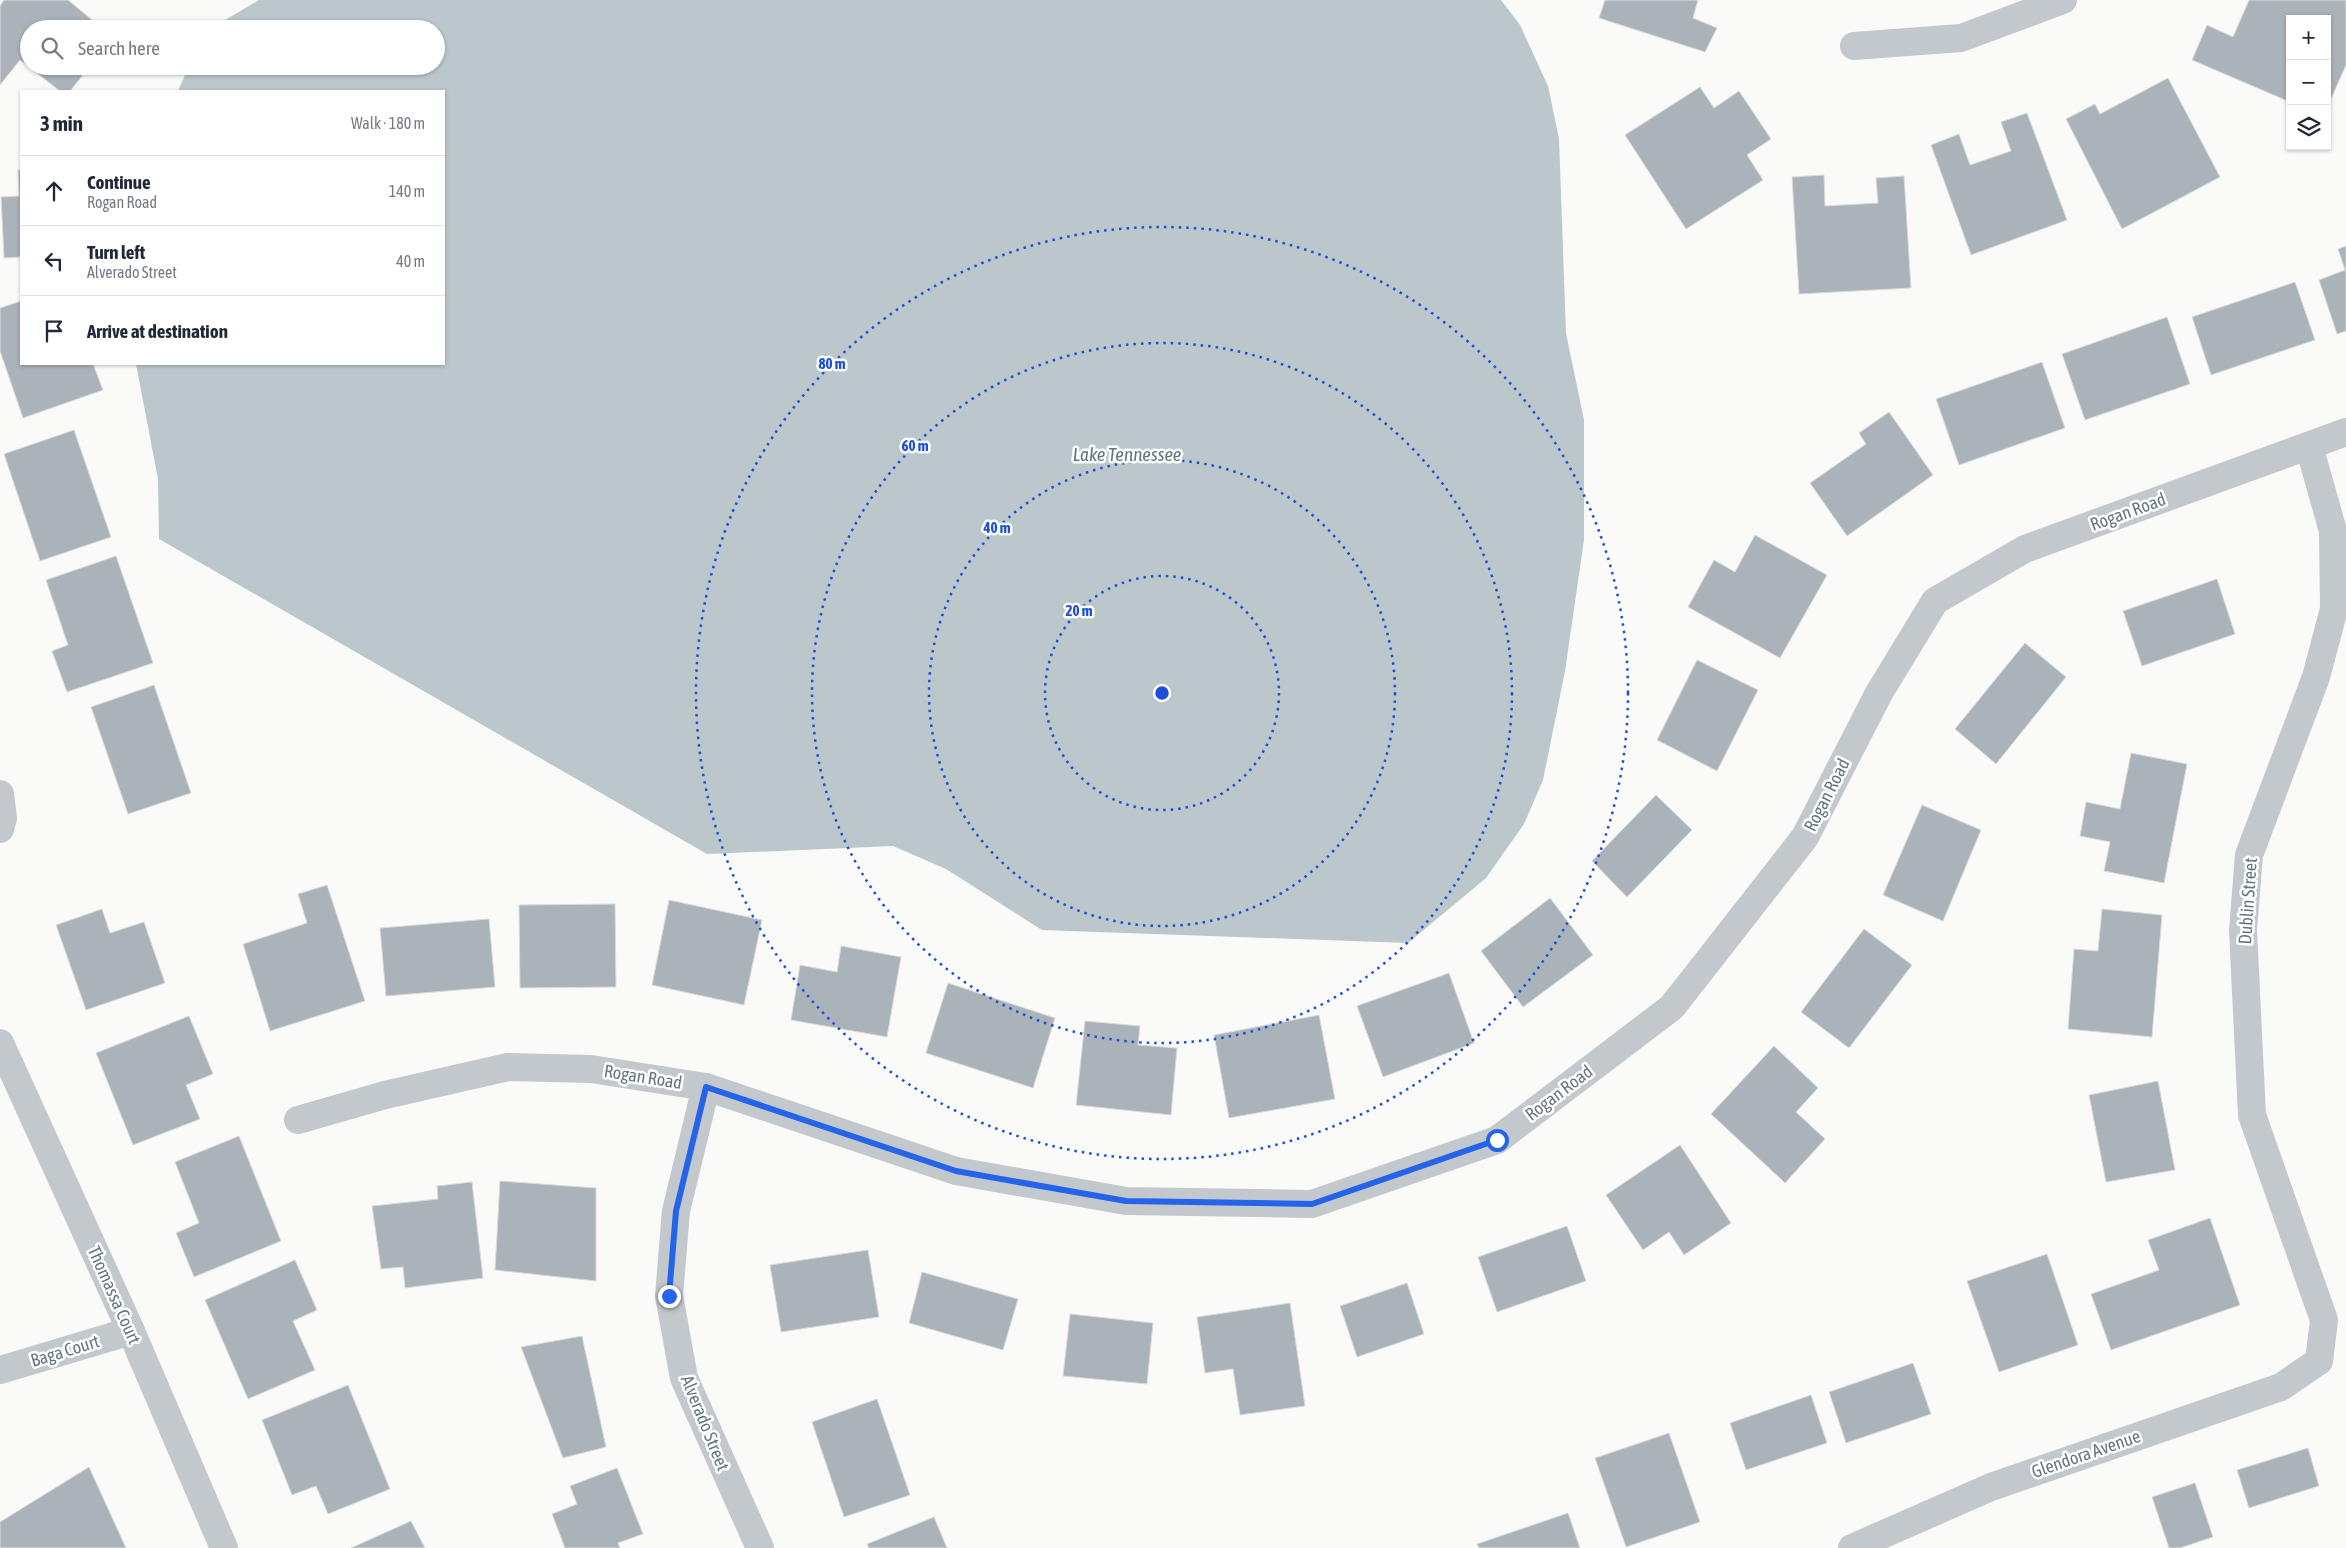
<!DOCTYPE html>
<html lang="en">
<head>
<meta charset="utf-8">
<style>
  :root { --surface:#fff; --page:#f2f2f3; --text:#1f2937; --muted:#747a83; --line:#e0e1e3 }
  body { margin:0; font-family:"Asap Condensed",sans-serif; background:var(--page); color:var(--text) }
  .controls { position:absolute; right:15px; top:15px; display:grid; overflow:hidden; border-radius:0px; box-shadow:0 1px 4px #0004 }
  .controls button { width:45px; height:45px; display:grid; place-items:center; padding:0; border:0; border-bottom:1px solid var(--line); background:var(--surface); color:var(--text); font:25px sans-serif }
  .stop { position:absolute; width:15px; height:15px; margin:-11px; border:4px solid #2563eb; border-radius:50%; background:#fff }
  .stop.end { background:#2563eb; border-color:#fff; box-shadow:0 1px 5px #0008 }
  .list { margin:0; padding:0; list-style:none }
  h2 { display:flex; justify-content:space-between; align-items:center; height:65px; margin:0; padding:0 20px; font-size:21px }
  h2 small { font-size:16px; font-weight:400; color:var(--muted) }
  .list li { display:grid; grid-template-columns:32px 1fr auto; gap:15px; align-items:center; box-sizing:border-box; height:70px; padding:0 20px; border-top:1px solid var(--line) }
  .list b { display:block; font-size:19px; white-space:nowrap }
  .list p { margin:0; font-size:16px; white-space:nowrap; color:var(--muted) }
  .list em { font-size:16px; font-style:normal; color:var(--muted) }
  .icon { flex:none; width:28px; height:28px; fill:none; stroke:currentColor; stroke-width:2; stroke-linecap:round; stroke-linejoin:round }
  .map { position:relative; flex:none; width:2346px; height:1548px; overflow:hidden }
  .search { position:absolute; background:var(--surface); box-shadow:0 1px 4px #0004; left:20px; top:20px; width:425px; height:55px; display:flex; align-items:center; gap:12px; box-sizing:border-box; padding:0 18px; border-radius:28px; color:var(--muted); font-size:19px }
  .panel { position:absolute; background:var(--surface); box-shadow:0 1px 4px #0004; left:20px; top:90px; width:425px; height:275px; border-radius:0px }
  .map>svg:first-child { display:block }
</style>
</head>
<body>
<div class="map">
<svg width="2346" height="1548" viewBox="0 0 2346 1548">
  <rect width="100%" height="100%" fill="#fafaf8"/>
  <path fill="#bbc7cb" d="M259,0H1501L1520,25L1548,86L1559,139L1566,333L1584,420V540L1565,671L1543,780L1524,824L1486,878L1408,943L1042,930L946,869L893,846L707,854L159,539L158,479L136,364H444V91H178L189,66H436V29H218L225,20Z"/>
  <g fill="#aab3b9" stroke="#dcdcda">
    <path d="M4,0H68L103,29H29V66H90L70,91H60L20,60L0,85V6Z"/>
    <path d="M1605,0H1698L1693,18L1717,28L1705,52L1599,18Z"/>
    <path d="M2249,0H2346V65L2327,108V19H2290V102L2192,60L2207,25L2233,37Z"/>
    <path d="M2168,78L2220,177L2122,229L2066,119L2095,104L2100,114Z"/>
    <path d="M1700,87L1714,108L1739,91L1771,139L1747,155L1763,180L1686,229L1625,135Z"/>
    <path d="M2027,113L2067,220L1971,255L1931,145L1959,134L1970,165L2011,151L2001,122Z"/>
    <path d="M18,170H21V257L4,258L1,197L19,196Z"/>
    <path d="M1824,175L1825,206L1878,203L1876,178L1904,176L1911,288L1799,294L1792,177Z"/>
    <path d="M2346,246V331L2337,334L2319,280L2345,270L2338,249Z"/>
    <path d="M2295,282L2315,340L2211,375L2192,317Z"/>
    <path d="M21,301V364H93L103,390L23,418L0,351V308Z"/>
    <path d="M2167,317L2190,384L2085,420L2062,354Z"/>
    <path d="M2042,362L2065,428L1959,465L1936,399Z"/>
    <path d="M1889,412L1933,475L1847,536L1810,483L1866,444L1859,433Z"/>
    <path d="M74,430L111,537L40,561L4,454Z"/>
    <path d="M1755,535L1827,575L1780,658L1688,607L1714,560L1735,572Z"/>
    <path d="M116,556L153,663L67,692L52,651L68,645L46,580Z"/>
    <path d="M2217,579L2235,634L2142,666L2123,611Z"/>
    <path d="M2025,643L2066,677L1996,764L1955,729Z"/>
    <path d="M1697,660L1758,690L1717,771L1657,740Z"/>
    <path d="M154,685L191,793L128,814L91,707Z"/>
    <path d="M2131,753L2187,764L2164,883L2104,871L2110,842L2080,836L2086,802L2120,809Z"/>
    <path d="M1656,795L1692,830L1627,897L1592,861Z"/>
    <path d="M1922,805L1981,830L1943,921L1883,895Z"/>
    <path d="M327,885L365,1001L270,1031L243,944L307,923L298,894Z"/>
    <path d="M1550,898L1593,955L1523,1007L1481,951Z"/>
    <path d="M669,900L762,920L744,1005L652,985Z"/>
    <path d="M615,904L616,987L520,988L519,905Z"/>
    <path d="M102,909L110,933L144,922L165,983L86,1010L56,925Z"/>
    <path d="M2102,909L2162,915L2152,1037L2068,1029L2074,949L2098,951Z"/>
    <path d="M489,919L495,987L386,996L380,928Z"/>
    <path d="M1864,929L1912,965L1849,1048L1801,1012Z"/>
    <path d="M841,946L901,957L887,1037L791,1020L800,965L837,972Z"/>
    <path d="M1449,973L1474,1043L1383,1077L1357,1006Z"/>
    <path d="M948,983L1055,1018L1033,1088L926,1053Z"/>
    <path d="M1319,1015L1335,1099L1229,1118L1214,1035Z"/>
    <path d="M189,1016L213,1074L186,1085L200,1119L133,1145L96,1053Z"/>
    <path d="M1085,1021L1140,1026L1138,1045L1177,1048L1171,1115L1076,1105Z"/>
    <path d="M1774,1046L1818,1088L1796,1112L1825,1139L1785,1183L1711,1114Z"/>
    <path d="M2158,1081L2175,1170L2106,1182L2089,1095Z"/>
    <path d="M239,1136L281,1241L194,1277L176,1233L199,1223L175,1162Z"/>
    <path d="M1680,1145L1731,1223L1684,1255L1669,1232L1643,1250L1606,1195Z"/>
    <path d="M500,1181L596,1188V1281L495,1270Z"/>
    <path d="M472,1182L483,1278L405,1288L403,1267L381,1269L372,1206L438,1199L437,1186Z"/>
    <path d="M2210,1218L2240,1305L2111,1350L2091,1294L2159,1270L2148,1240Z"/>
    <path d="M1567,1226L1586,1281L1497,1312L1478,1257Z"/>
    <path d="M868,1250L879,1317L781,1332L770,1265Z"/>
    <path d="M2047,1254L2078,1345L1999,1372L1967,1281Z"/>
    <path d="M295,1260L317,1310L293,1321L315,1370L248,1399L205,1300Z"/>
    <path d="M922,1272L1018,1299L1003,1350L909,1323Z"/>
    <path d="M1407,1283L1424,1334L1357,1357L1340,1306Z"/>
    <path d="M1290,1303L1305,1406L1240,1415L1233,1369L1205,1373L1197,1317Z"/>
    <path d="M1070,1314L1153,1323L1147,1384L1063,1376Z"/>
    <path d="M582,1336L606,1447L563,1458L521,1347Z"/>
    <path d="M1913,1363L1931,1414L1846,1443L1829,1392Z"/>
    <path d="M348,1385L390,1489L328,1514L316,1486L292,1495L262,1420Z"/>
    <path d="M1811,1395L1827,1443L1746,1470L1730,1423Z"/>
    <path d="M877,1399L910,1495L844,1517L812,1422Z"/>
    <path d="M1669,1433L1700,1522L1626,1547L1595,1458Z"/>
    <path d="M2308,1448L2319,1486L2249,1508L2237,1470Z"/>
    <path d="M89,1467L126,1548H0V1522Z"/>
    <path d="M617,1468L643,1534L618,1543L620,1548H565L552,1514L577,1504L570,1486Z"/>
    <path d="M2195,1483L2213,1537L2180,1548H2169L2152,1497Z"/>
    <path d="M1568,1513L1580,1548H1479L1477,1544Z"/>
    <path d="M934,1517L947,1548H869L867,1544Z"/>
    <path d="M411,1521L425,1548H351Z"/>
  </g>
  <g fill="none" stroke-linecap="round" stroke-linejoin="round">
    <g stroke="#c3c8cc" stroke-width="28">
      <path d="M1854,46L1961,38L2063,0"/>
      <path d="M0,794L3,818L0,829"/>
      <path d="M0,1043L131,1331L224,1548"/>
      <path d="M706,1087L676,1211L669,1296L684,1378L760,1548"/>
      <path d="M298,1120L385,1095L508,1067L591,1069L706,1087L956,1171L1126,1201L1312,1204L1497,1140L1672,1007L1805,837L1879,693L1935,601L2025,549L2346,432"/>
      <path d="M0,1370L131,1331"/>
      <path d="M1852,1548L1991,1487L2281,1387L2319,1361L2324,1320L2252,1115L2243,930L2249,855L2316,677L2334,609L2333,531L2309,446"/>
    </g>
  </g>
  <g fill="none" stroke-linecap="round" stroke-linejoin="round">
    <path stroke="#2563eb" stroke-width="6" d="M669,1296L676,1211L706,1087L956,1171L1126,1201L1312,1204L1497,1140"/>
  </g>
  <g fill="none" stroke="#1d4ed8" stroke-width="2.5" stroke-dasharray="2.5 5">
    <circle cx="1162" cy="693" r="117"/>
    <circle cx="1162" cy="693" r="233"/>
    <circle cx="1162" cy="693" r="350"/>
    <circle cx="1162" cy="693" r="466"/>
  </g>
  <g text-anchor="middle" stroke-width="5" stroke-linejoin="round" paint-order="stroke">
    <g font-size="18" fill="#657683" stroke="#fff">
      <text transform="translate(2128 512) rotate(-20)" y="6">Rogan Road</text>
      <text transform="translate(1827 795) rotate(-63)" y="6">Rogan Road</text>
      <text transform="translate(2248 901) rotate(-86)" y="6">Dublin Street</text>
      <text transform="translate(643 1077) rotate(9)" y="6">Rogan Road</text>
      <text transform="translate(1559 1093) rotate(-37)" y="6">Rogan Road</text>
      <text transform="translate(114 1295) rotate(66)" y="6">Thomassa Court</text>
      <text transform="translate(65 1351) rotate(-17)" y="6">Baga Court</text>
      <text transform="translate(705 1423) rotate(68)" y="6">Alverado Street</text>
      <text transform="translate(2086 1454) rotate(-19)" y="6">Glendora Avenue</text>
    </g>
    <g font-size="19" font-style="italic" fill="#60757c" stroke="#fff">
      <text x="1127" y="461">Lake Tennessee</text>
    </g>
  </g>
  <circle cx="1162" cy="693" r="8" fill="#1d4ed8" stroke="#fff" stroke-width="2.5"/>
  <g font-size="15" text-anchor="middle" font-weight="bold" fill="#1d4ed8" stroke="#fff" stroke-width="5" stroke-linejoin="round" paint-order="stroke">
    <text x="832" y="369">80 m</text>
    <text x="915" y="451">60 m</text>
    <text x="997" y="533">40 m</text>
    <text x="1079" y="616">20 m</text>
  </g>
</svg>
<div class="controls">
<button>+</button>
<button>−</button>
<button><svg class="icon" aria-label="layers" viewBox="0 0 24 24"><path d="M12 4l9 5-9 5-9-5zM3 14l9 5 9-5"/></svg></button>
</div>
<div class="stop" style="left:1497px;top:1140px"></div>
<div class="stop end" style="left:669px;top:1296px"></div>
<div class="search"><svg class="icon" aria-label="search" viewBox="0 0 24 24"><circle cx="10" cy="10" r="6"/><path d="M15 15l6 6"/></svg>Search here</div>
<section class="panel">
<h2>3 min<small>Walk · 180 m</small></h2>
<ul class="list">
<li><svg class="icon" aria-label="ahead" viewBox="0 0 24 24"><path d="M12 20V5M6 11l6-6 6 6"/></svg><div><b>Continue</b><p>Rogan Road</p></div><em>140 m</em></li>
<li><svg class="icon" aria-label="left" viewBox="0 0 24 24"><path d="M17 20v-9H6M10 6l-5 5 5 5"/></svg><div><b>Turn left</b><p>Alverado Street</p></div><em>40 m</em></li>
<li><svg class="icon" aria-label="arrive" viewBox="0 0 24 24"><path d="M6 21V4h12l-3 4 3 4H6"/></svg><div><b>Arrive at destination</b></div></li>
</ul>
</section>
</div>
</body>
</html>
